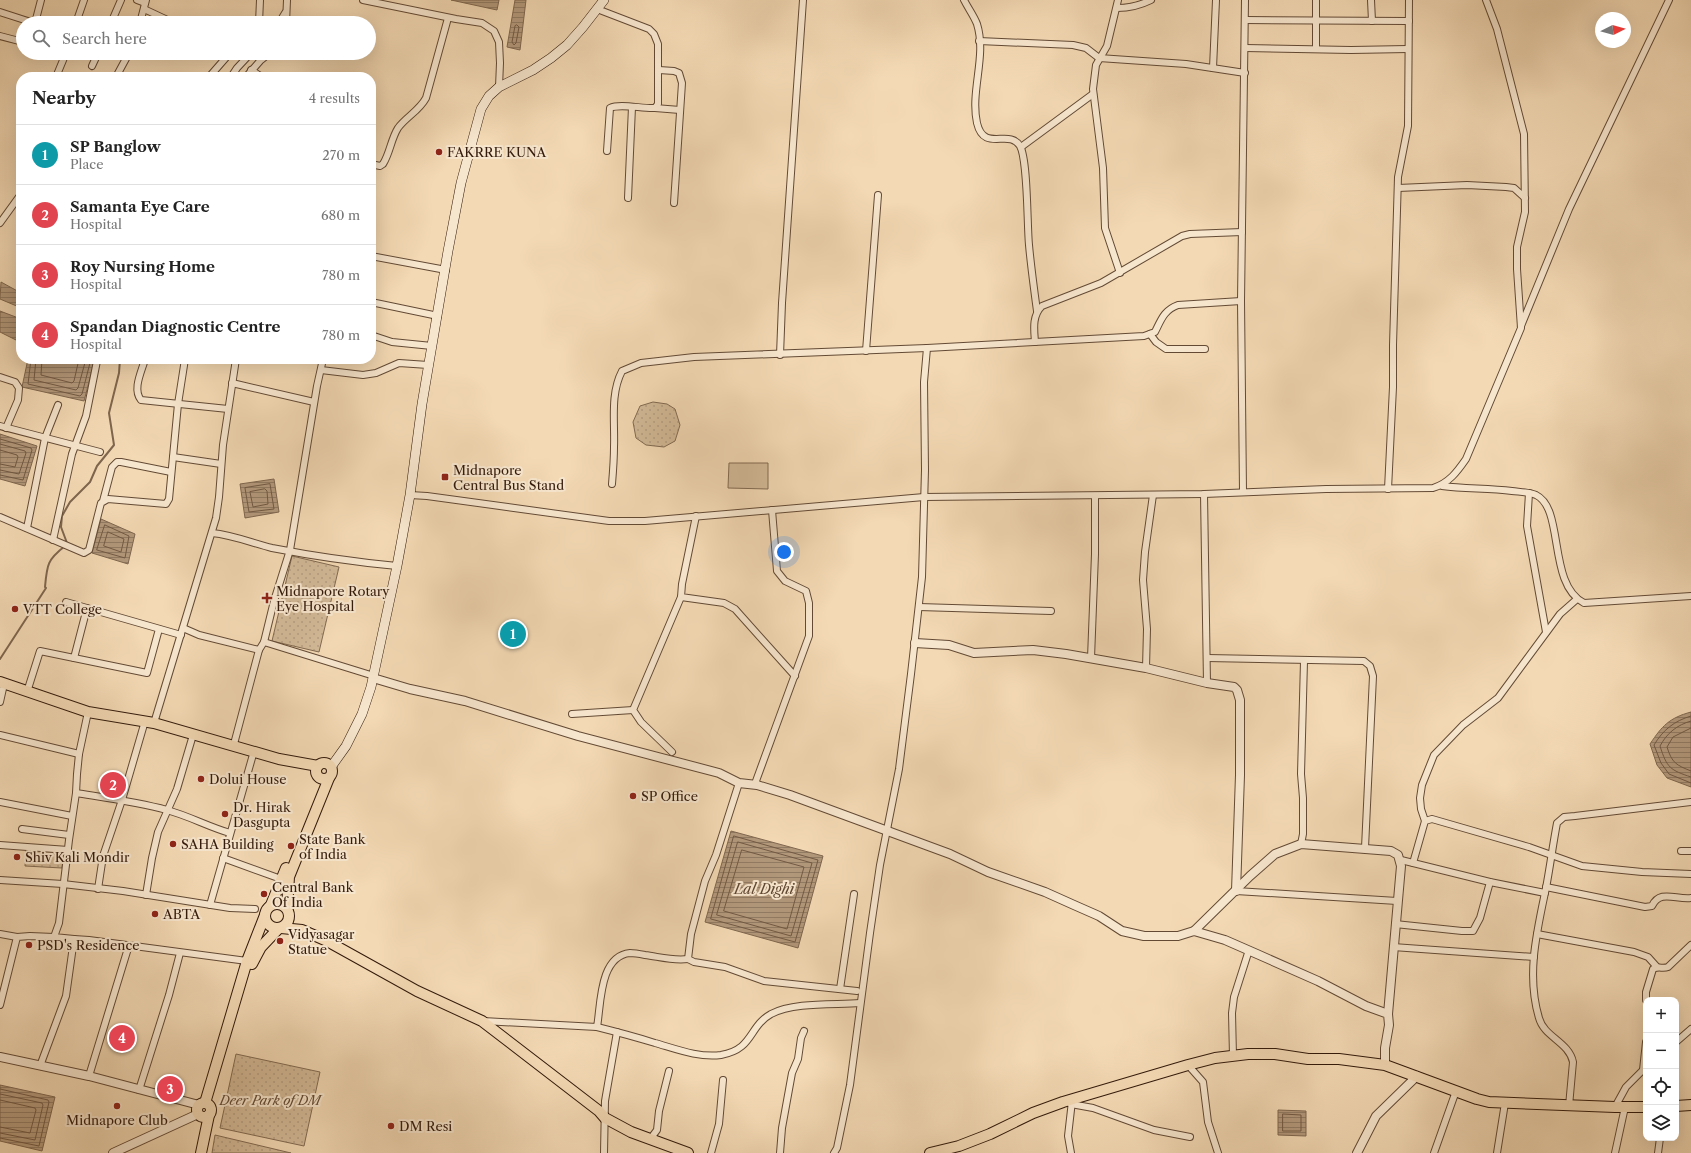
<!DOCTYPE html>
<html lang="en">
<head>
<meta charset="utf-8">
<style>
  :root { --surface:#fff; --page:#f6f6f6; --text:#222; --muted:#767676; --line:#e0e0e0; --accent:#0b8043 }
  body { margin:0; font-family:"Libre Caslon Text",serif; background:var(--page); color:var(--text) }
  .controls { position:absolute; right:12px; bottom:12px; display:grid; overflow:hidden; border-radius:8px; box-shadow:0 4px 16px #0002 }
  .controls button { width:36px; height:36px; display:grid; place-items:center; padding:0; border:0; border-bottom:1px solid var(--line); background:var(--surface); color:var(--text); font:20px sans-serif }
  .compass { position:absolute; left:1595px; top:12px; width:36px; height:36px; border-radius:50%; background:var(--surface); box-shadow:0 4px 16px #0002; rotate:84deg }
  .you { position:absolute; left:784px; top:552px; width:14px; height:14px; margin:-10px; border:3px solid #fff; border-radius:50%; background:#1a73e8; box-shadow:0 0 0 6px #1a73e833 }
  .badge { display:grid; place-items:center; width:26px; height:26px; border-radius:50%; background:var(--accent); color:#fff; font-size:13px; font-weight:700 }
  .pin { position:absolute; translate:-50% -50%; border:2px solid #fff; box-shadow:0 1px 4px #0006 }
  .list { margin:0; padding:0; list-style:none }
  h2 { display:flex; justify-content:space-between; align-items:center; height:52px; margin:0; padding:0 16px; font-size:17px }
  h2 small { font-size:13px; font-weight:400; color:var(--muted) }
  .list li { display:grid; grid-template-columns:26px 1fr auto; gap:12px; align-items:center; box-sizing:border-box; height:60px; padding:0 16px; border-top:1px solid var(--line) }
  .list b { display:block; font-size:15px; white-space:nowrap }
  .list p { margin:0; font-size:13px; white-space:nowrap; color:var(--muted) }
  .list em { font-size:13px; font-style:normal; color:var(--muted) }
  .icon { flex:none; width:22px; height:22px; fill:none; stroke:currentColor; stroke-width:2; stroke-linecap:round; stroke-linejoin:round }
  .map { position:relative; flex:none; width:1691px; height:1153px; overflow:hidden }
  .search { position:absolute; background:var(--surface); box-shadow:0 4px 16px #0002; left:16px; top:16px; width:360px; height:44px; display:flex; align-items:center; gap:10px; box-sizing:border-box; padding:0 14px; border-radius:22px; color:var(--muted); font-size:15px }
  .panel { position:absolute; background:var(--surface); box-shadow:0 4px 16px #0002; left:16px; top:72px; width:360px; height:292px; border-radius:16px }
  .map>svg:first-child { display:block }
</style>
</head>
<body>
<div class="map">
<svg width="1691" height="1153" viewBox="0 0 1691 1153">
  <defs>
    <pattern id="grass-dots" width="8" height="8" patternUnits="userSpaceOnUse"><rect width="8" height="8" fill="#d2b997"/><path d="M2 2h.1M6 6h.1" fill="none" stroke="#b59e81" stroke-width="1.8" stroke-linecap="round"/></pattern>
    <pattern id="water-rules" width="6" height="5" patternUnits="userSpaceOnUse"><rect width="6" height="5" fill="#b2987b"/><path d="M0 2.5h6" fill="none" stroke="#917b63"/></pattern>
  </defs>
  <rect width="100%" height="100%" fill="#f3d9b4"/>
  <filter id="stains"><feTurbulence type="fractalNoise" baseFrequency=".005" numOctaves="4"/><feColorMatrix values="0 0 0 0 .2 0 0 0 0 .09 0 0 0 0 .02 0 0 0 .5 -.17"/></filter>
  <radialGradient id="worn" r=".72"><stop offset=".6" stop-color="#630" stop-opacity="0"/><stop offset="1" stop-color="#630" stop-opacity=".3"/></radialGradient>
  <g fill="url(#grass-dots)" stroke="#826a51">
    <path d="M653,402L667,404L675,409L680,425L675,441L664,447L646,445L636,438L633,422L640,406Z"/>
    <path d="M292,556L339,567L319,652L272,641Z"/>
    <path d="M26,845L64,849L62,868L25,866Z"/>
    <path d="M236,1054L320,1072L304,1146L220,1128Z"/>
    <path d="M215,1135L291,1153H212Z"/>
  </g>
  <path fill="#d2b997" stroke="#826a51" d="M729,463H768V489L728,488Z"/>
  <g fill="url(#water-rules)" stroke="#7f664e">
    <path d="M451,0H499L497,10Z"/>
    <path d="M515,0H526L520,50L507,47Z"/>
    <path d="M1,282L21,293V303L19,307L0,299Z"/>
    <path d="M0,311L21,319V326L16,340L0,332Z"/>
    <path d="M28,359H95L84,401L22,387Z"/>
    <path d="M0,434L37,446L25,486L0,479Z"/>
    <path d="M274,479L279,512L245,518L240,484Z"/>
    <path d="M101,519L135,534L128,564L92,553Z"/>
    <path d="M1691,712V787L1667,778L1657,765L1650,744C1662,726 1669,718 1691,712Z"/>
    <path d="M731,831L823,856L798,948L705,922Z"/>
    <path d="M0,1085L55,1097L42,1151L0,1141Z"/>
    <path d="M1278,1110L1306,1111V1136L1278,1135Z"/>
  </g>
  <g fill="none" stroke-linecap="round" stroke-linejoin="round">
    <g stroke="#725943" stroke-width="1">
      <path d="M517,25L519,27L516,43L514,45L512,42L515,26Z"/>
      <path d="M31,359L28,384L80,396L82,394L91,359"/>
      <path d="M36,359L34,380L76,390L78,388L86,359"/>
      <path d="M42,359L41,375L72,383L74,381L79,359"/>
      <path d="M0,439L31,448L32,450L23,480L0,475"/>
      <path d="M0,444L25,451L26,453L19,474L0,470"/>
      <path d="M0,450L17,455L18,457L15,467L0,464"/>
      <path d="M270,484L274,509L249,512L245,488Z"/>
      <path d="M265,489L267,491L268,504L253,507L250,492Z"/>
      <path d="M105,525L129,536L125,558L97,550Z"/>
      <path d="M108,532L124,539L121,552L104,546Z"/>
      <path d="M1691,716C1674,721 1663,730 1654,745L1661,763L1669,774L1691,783"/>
      <path d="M1691,721C1677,725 1667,733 1660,746C1667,768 1670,770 1691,777"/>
      <path d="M1691,728L1673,737L1667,747C1672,763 1676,765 1691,771"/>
      <path d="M734,836L818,860L795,942L711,919Z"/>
      <path d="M738,842L812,863L791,936L717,915Z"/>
      <path d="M742,850L804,867L787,929L724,911Z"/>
      <path d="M0,1089L48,1100L49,1102L39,1146L0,1138"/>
      <path d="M0,1094L42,1103L43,1105L35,1140L0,1133"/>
      <path d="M0,1100L35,1108L36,1110L30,1133L0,1127"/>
      <path d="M1283,1114L1301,1115V1131H1283Z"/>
    </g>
    <g stroke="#7f664e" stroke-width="2">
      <path d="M67,543L61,527L62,516L70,502L90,482L97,466L114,445L109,413L119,373L120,359"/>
      <path d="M0,659L46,588L45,587C47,565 47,560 65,546"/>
    </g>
    <g stroke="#634a35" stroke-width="8">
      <g id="minor">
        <path d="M137,0L145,3"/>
        <path d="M363,0L456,19L482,23L494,31L499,42L500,63L499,87"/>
        <path d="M964,0C968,8 974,16 977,24C987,56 970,91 977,123C984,153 1009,128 1020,146C1028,160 1027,225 1029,245C1031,267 1034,289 1037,311"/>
        <path d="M1118,0L1107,46L1096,65L1093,89L1103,168L1105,228L1120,273"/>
        <path d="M1316,0V49"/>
        <path d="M1371,0L1372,21"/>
        <path d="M1117,8C1130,8 1139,6 1151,0"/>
        <path d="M144,9L174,23"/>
        <path d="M597,9L649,29L654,34L658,44V104L655,108C643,109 620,103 610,108L607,151"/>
        <path d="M0,12L34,23"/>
        <path d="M1245,20L1409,21"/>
        <path d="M35,23L41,0"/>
        <path d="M76,23L84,0"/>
        <path d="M111,23L121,0"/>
        <path d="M140,23L146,0"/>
        <path d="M259,23L260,0"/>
        <path d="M279,23L285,13"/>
        <path d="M286,23L287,0"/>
        <path d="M0,36L23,42"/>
        <path d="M979,41L1073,45L1086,48L1099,58L1186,64L1245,73"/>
        <path d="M1245,48L1351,50L1408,49"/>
        <path d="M92,66L98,53"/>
        <path d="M1213,68L1216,0"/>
        <path d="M251,70L262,77"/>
        <path d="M659,70L674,71L679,73L682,83L674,203"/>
        <path d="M56,77L66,53"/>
        <path d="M116,77L129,53"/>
        <path d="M209,77L230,53"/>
        <path d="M231,77L237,68L251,53"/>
        <path d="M246,77L260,61L270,53"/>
        <path d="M655,108L680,110"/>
        <path d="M1021,147L1093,94"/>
        <path d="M371,164L380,166L383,164C390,153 391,139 398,128C406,117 419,111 426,98L448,18"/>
        <path d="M1398,188L1467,185L1506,187L1514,188L1525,198"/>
        <path d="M628,198L632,107"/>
        <path d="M0,223L21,194"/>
        <path d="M371,256L446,270"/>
        <path d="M371,302L438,316"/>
        <path d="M1521,326L1569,209L1669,0"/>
        <path d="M1150,334L1156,342L1166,349H1205"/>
        <path d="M371,335L392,342L432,346"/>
        <path d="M1035,342C1034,329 1032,316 1042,306L1101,283L1182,236L1190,234L1242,232"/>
        <path d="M866,351L878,195"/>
        <path d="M780,355L782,303L803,0"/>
        <path d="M145,359C142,371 132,389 141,400L228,409"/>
        <path d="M321,370L363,375L376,373L399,363L428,365"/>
        <path d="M0,377L15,382L19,388L18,400L6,428"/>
        <path d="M232,383L314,402"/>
        <path d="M0,426L100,452"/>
        <path d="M173,457L221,464"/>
        <path d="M612,484C613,472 614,459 614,447C615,422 610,394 622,371L641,363L694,357L927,348L1144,336L1155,332C1161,320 1164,310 1178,305L1241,301"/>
        <path d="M1442,486C1465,489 1488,488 1512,491C1520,492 1529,492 1536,495C1565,509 1547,584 1584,603L1691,596"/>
        <path d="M1388,489L1393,387V345L1398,177L1408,126L1409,0"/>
        <path d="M1243,492L1241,301L1245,0"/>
        <path d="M1529,493L1527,526L1546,632"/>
        <path d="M1204,494L1207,683"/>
        <path d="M410,495L427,496L609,521H645L924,497L1204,494L1326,489L1433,488C1449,483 1457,472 1466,459L1521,328L1517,269V247L1525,212L1524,134L1497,29L1486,0"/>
        <path d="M103,501L112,467L117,462H121L171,472"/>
        <path d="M696,516L682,584L681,597L724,603L735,609L795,676"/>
        <path d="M0,517L84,553L89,550L101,503L108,499L166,504L169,499L178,404L185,359"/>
        <path d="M27,528L45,438L58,405"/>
        <path d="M212,533C233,535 252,543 272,548C313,556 355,562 397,566"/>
        <path d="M53,540L72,454L86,416L97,361"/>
        <path d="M66,602L181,635"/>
        <path d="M919,607L1051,611"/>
        <path d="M183,628L199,635L259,650"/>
        <path d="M264,642L374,676"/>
        <path d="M74,658L87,608"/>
        <path d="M1091,658L1095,554V496"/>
        <path d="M1207,658L1364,661L1370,666L1373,676L1365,848"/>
        <path d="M1146,668L1147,629L1143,580L1145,552L1153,495"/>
        <path d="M27,692L40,651L147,673L159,629"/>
        <path d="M0,702L4,684"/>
        <path d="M572,714L633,710"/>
        <path d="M154,723L216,518L219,497L223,445L236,359"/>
        <path d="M0,735L79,754"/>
        <path d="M234,744L259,650L264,642L274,601L290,550L317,386L323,359"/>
        <path d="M672,752L641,722L633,710L681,597"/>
        <path d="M739,783L716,855L705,881L691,934L688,959L694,962L725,967L764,981L857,991"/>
        <path d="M757,785L756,781L809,636V603L806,591L785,581L777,571L772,510"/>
        <path d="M76,793C107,798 137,802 167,810C189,816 209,827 230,833"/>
        <path d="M0,802L72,816"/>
        <path d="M1425,821L1421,809L1420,798L1422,785L1434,755L1463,725L1498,698L1560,614L1577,599"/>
        <path d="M22,829L69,835"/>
        <path d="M1301,844L1303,834V798L1301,774L1304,661"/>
        <path d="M0,845L68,850"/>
        <path d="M1681,851H1691"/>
        <path d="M223,858L281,879"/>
        <path d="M1401,860L1490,882L1545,893"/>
        <path d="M1413,863L1425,821L1432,819L1529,847L1582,866L1642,872L1691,874"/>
        <path d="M0,880L63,884L123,891L230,908L255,909"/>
        <path d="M1546,887L1645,907L1652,906C1660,889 1676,900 1691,898"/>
        <path d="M98,889L103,856L122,800L145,721"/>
        <path d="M1236,891L1397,901"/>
        <path d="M146,895L152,858L158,832L177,789L193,735"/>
        <path d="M210,905L254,751"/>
        <path d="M1395,924L1462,931H1473L1480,918L1490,882"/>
        <path d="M0,934L17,937"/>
        <path d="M1537,934L1634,952L1648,957L1657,967"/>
        <path d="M74,939L89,940L247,961"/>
        <path d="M1393,947L1534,957"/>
        <path d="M840,989L854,894"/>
        <path d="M1646,1000V992L1653,969C1658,966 1663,969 1668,967L1691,945"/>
        <path d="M0,1005L17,937L30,936L54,937"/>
        <path d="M483,1021L597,1027C601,1005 599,956 630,953C634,953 640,954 645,955C660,957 673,961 688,959"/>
        <path d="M597,1027C617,1032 636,1037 655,1043C676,1049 699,1058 721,1055C754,1049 748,1027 771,1014C794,1002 834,1005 860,1003"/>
        <path d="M1676,1042L1691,1029"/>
        <path d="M1233,1056L1232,1013L1234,997L1249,950"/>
        <path d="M1188,1065L1203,1082L1208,1122L1218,1153"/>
        <path d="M40,1066L66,996L74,939L54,937L59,923L69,840L76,793L77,774L79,754L88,712"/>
        <path d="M1643,1070L1646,1042"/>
        <path d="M89,1076L129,945"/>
        <path d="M139,1090L169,995L180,953"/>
        <path d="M1071,1104L1093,1108L1154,1130L1190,1137"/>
        <path d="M1569,1106L1573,1062C1569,1042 1544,1037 1539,1018C1526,975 1537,931 1546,888C1550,867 1553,844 1557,823L1564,817L1575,816L1691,802"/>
        <path d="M1615,1107L1626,1087L1646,1067"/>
        <path d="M651,1138L657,1130L659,1111L669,1071"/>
        <path d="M604,1153L605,1101L617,1032"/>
        <path d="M711,1153L719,1124L723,1080"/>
        <path d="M780,1153L782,1128L792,1073L798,1059L801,1038L804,1031"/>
        <path d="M834,1153L837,1148L850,1085L870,933L880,865L899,769L911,674L922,577L925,470L924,382L927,348"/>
        <path d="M1071,1153L1068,1136L1072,1101"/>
        <path d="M1434,1153L1456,1091"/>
        <path d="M1497,1153L1505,1103"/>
        <path d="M1615,1153L1625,1107"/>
        <path d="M1658,1153L1660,1138"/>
      </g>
    </g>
    <g stroke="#634a35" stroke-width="10">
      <g id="tertiary">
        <path d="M915,643L949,645L974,653L1033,650L1066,654L1146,668L1207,683L1234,687L1237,690L1240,700V775L1236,891"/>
        <path d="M373,678L410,689L465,701L578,736L719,773L739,783L757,785L790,795L950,854L988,872L1045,892L1074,905L1099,916L1122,931L1144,936H1178L1194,931L1225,940L1257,954L1318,981L1366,1006L1388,1014L1389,1025L1385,1048V1065"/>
        <path d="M1194,931L1250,876L1275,854L1301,844L1391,851L1398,855L1401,866L1388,1014"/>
        <path d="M0,1057L89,1076L199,1105"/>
        <path d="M113,1153L198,1114"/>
        <path d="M1357,1153L1376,1116L1417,1076"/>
      </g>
    </g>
    <g stroke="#331a0b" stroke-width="10">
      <path id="secondary" d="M331,767L346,746L362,714L371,687L397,566L410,495L422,404L448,251L461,183L481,109L489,96L499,87L533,70L551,58L567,45L583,27L604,0"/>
    </g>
    <g stroke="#331a0b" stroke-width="12">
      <g id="primary">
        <path d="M0,682L88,712L154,723L279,759L318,766"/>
        <circle cx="324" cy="771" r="8"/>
        <circle cx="277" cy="916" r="12"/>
        <path d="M271,905L286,868"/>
        <path d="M287,908L289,877L329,778"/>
        <path d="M281,928L302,930L327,941L417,991L482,1021L599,1111L605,1118L631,1132L688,1153"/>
        <path d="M252,964L261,947L279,928"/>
        <path d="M205,1103L247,961L265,915"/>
        <circle cx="204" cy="1110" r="7"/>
        <path d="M1676,1106L1691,1105"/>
        <path d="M201,1153L209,1115"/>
        <path d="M930,1153L959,1146L990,1134L1033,1113L1063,1102L1188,1065L1215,1058L1248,1054H1275L1308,1059H1339L1385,1065L1477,1099L1489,1102L1615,1107H1646"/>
      </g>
    </g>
    <use href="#minor" stroke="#f7e6ce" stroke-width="6"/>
    <use href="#tertiary" stroke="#f7e6ce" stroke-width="8"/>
    <use href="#secondary" stroke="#f7e6ce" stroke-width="9"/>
    <use href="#primary" stroke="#f3d9b4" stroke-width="10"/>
  </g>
  <g fill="#8f2418" stroke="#f7e6ce" stroke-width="1.5">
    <circle cx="439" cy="152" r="4"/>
    <rect x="441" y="473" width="8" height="8" rx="2"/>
    <path d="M265 592h4v4h4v4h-4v4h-4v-4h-4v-4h4z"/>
    <circle cx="15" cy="609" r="4"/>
    <circle cx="201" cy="779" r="4"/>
    <circle cx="633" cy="796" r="4"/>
    <circle cx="225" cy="814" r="4"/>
    <circle cx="173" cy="844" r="4"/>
    <circle cx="291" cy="846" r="4"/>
    <circle cx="17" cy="857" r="4"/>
    <circle cx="264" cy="894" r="4"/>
    <circle cx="155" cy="914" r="4"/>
    <circle cx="280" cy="941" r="4"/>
    <circle cx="29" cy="945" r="4"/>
    <circle cx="117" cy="1106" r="4"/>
    <circle cx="391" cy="1126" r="4"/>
  </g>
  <g text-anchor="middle" stroke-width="4" stroke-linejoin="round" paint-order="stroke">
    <g font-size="13" fill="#331a0b" stroke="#f7e6ce" text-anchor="start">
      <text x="447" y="157">FAKRRE KUNA</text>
      <text x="453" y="475">Midnapore<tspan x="453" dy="15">Central Bus Stand</tspan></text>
      <text x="276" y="596">Midnapore Rotary<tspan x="276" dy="15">Eye Hospital</tspan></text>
      <text x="23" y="614">VTT College</text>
      <text x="209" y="784">Dolui House</text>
      <text x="641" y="801">SP Office</text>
      <text x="233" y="812">Dr. Hirak<tspan x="233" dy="15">Dasgupta</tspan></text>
      <text x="299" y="844">State Bank<tspan x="299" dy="15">of India</tspan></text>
      <text x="181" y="849">SAHA Building</text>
      <text x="25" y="862">Shiv Kali Mondir</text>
      <text x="272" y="892">Central Bank<tspan x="272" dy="15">Of India</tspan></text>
      <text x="163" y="919">ABTA</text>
      <text x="288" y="939">Vidyasagar<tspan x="288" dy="15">Statue</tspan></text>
      <text x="37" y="950">PSD's Residence</text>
      <text x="117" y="1125" text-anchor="middle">Midnapore Club</text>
      <text x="399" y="1131">DM Resi</text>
    </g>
    <g font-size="13" font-style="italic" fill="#634a35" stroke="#f7e6ce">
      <text x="270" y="1105">Deer Park of DM</text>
    </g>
    <g font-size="14" font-style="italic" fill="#5f4632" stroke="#f7e6ce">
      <text x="764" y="894">Lal Dighi</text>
    </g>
  </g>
  <rect width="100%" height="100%" filter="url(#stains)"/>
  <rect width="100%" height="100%" fill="url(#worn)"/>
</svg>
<div class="controls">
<button>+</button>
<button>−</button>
<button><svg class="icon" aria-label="locate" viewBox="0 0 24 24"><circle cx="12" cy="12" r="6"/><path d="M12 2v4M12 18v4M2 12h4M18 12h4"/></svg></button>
<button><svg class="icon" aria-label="layers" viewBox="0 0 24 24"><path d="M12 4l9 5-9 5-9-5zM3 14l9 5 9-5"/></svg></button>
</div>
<svg class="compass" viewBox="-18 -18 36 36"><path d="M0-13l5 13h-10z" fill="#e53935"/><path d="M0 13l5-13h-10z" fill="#767676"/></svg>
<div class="you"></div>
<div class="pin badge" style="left:513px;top:634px;background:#0f9aa8">1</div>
<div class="pin badge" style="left:113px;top:785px;background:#e0444e">2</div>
<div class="pin badge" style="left:170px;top:1089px;background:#e0444e">3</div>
<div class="pin badge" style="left:122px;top:1038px;background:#e0444e">4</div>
<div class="search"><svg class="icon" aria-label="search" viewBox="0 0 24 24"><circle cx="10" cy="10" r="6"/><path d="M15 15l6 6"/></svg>Search here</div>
<section class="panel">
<h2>Nearby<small>4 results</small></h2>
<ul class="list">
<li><span class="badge" style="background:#0f9aa8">1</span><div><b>SP Banglow</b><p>Place</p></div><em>270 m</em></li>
<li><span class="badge" style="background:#e0444e">2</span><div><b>Samanta Eye Care</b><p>Hospital</p></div><em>680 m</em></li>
<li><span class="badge" style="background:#e0444e">3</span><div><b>Roy Nursing Home</b><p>Hospital</p></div><em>780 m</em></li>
<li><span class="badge" style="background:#e0444e">4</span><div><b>Spandan Diagnostic Centre</b><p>Hospital</p></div><em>780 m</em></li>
</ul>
</section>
</div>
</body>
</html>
